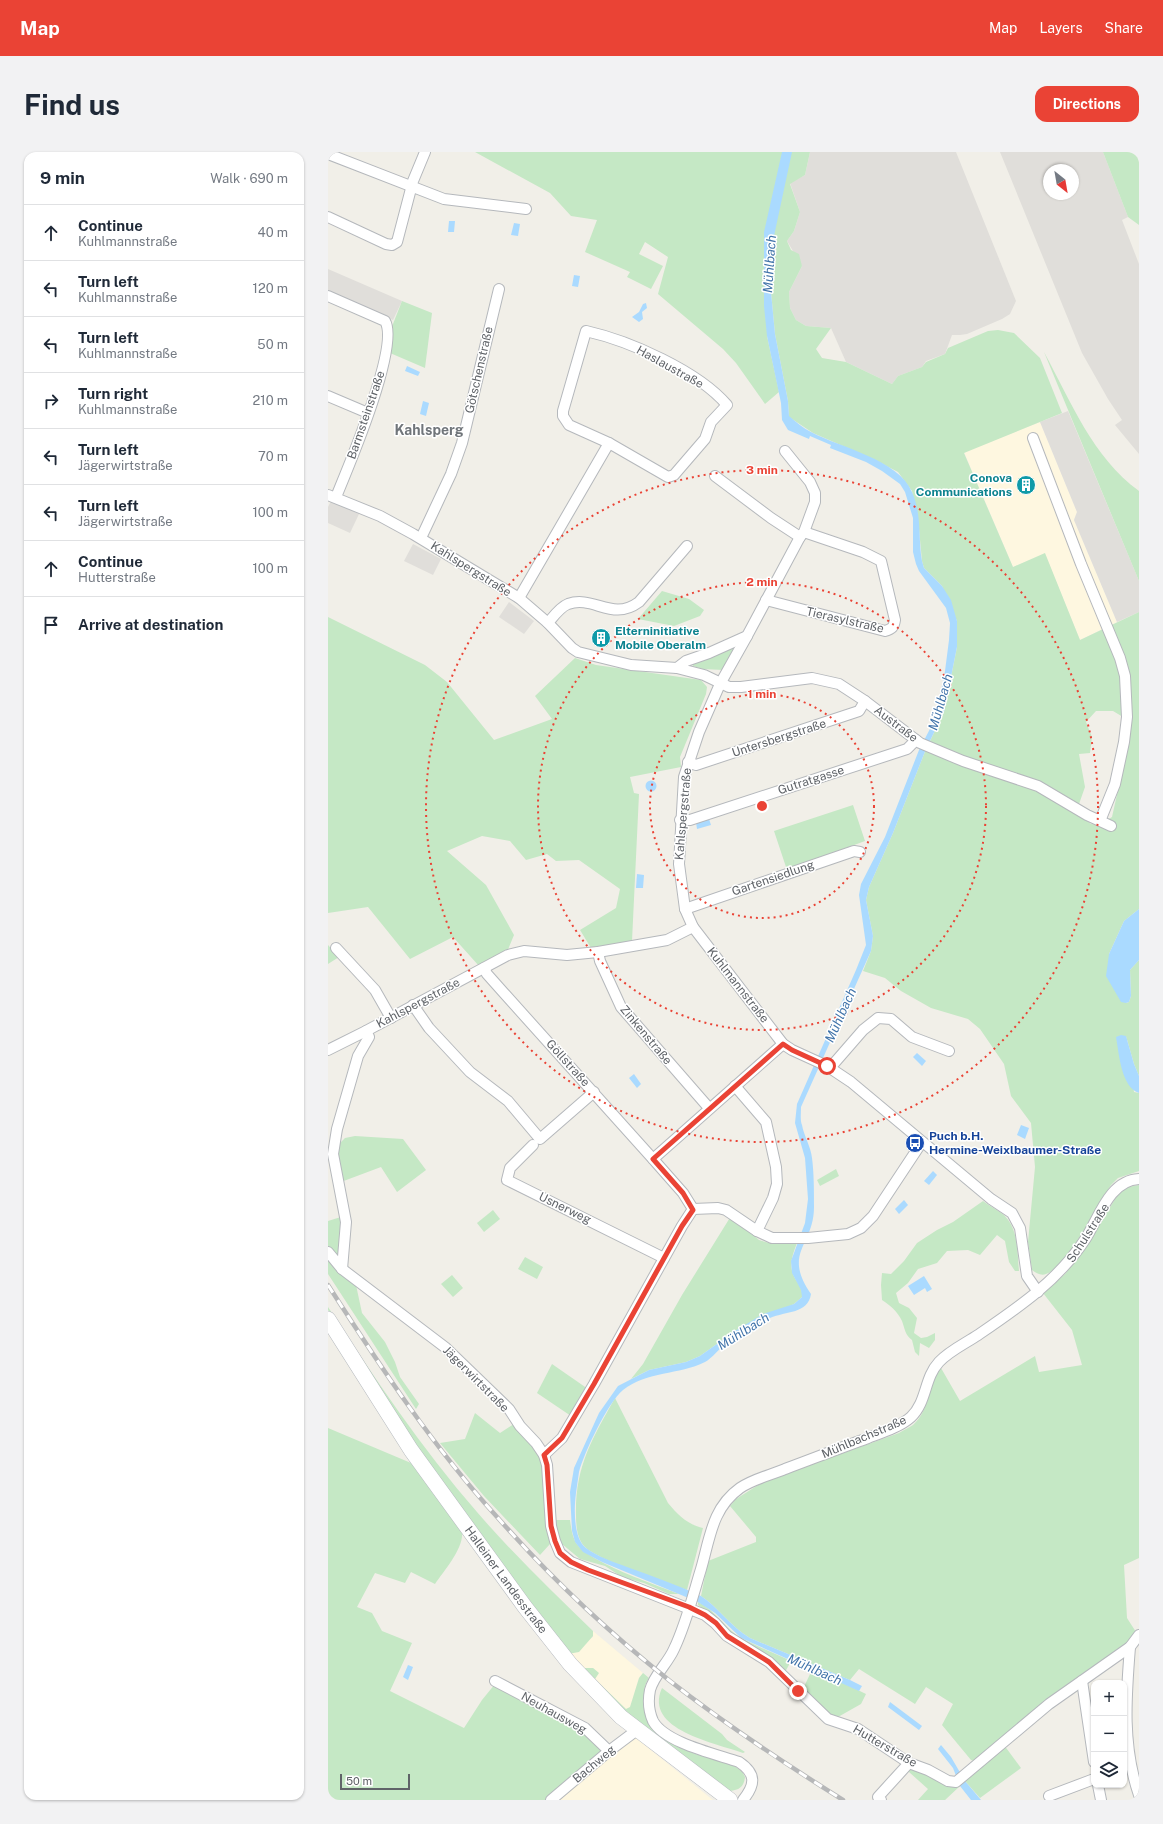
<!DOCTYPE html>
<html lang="en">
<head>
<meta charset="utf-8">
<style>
  :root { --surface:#fff; --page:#f2f2f3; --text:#1f2937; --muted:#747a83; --line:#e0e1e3; --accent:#ea4335 }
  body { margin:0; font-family:"Public Sans",sans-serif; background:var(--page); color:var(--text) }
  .controls { position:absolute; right:12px; bottom:12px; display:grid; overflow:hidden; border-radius:8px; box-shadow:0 1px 3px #0004 }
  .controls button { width:36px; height:36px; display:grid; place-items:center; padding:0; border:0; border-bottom:1px solid var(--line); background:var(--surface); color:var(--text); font:20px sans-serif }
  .compass { position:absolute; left:715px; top:12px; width:36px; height:36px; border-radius:50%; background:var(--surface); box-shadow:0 1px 3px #0004; rotate:149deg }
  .scale { position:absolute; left:12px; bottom:10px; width:70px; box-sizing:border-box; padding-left:4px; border:2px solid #5f6368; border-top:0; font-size:11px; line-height:14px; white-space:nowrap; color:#5f6368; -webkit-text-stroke:3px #fff; paint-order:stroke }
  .stop { position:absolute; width:12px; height:12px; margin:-9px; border:3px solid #ea4335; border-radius:50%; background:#fff }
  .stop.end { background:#ea4335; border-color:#fff; box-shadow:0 1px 4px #0008 }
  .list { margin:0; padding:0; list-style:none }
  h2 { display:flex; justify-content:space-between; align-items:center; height:52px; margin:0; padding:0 16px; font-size:17px }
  h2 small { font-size:13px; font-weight:400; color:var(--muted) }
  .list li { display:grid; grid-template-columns:26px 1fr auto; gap:12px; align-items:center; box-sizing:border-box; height:56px; padding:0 16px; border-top:1px solid var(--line) }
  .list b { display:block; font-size:15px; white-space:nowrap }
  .list p { margin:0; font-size:13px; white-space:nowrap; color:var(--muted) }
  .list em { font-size:13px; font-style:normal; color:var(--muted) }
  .icon { flex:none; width:22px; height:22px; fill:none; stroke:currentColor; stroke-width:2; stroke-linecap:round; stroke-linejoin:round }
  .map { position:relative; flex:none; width:811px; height:1648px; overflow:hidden; border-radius:12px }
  header { display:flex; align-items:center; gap:24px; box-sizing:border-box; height:56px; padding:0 20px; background:var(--accent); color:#fff }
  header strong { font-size:19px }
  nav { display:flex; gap:22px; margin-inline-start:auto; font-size:14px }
  .intro { display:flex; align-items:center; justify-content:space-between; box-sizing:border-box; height:96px; padding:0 24px }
  h1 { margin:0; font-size:28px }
  .button { padding:10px 18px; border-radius:12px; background:var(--accent); color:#fff; font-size:14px; font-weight:700 }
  main { display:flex; gap:24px; padding:0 24px }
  aside { flex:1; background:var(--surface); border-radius:12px; box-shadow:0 1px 3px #0004 }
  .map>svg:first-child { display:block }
</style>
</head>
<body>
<header>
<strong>Map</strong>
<nav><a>Map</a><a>Layers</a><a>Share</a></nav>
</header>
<div class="intro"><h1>Find us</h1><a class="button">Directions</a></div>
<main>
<aside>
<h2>9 min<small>Walk · 690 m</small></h2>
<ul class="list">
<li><svg class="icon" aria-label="ahead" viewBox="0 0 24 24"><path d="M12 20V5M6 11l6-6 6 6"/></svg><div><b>Continue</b><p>Kuhlmannstraße</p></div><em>40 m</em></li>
<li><svg class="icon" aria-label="left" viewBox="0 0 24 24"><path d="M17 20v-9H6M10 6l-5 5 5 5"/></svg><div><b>Turn left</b><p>Kuhlmannstraße</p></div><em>120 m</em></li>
<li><svg class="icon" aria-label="left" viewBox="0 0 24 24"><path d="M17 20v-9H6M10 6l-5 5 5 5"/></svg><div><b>Turn left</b><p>Kuhlmannstraße</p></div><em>50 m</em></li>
<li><svg class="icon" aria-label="right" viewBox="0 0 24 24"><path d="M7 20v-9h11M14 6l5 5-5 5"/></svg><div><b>Turn right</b><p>Kuhlmannstraße</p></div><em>210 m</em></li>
<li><svg class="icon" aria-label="left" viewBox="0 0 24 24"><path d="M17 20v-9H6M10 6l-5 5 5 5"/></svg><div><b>Turn left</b><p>Jägerwirtstraße</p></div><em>70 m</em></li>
<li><svg class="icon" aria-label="left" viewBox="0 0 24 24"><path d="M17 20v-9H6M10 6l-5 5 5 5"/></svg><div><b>Turn left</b><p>Jägerwirtstraße</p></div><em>100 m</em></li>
<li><svg class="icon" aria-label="ahead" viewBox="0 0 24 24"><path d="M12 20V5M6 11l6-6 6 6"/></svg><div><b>Continue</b><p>Hutterstraße</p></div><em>100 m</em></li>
<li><svg class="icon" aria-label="arrive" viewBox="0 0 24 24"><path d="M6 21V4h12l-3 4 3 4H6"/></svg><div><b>Arrive at destination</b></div></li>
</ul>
</aside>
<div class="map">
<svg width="811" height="1648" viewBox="0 0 811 1648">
  <rect width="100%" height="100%" fill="#f1efe8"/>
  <g fill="#fef7e0">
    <path d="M712,270L749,360L746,368L789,470L752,488L717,402L685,415L636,300Z"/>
    <path d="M265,1479L315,1521L311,1526L302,1556L298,1557L295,1555L267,1527L270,1521L265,1516H252L240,1502L265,1485Z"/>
    <path d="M308,1586L385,1648H230L293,1595Z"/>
  </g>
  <g fill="#e0deda" fill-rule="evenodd">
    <path d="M482,0H628L688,149L682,162L674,167L639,182L632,183H624L617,202L598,209L594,215L570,224L564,232L518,210L503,176L478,174L468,168L462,156L461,140L474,114L459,89L466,79L472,60L462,31L477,23Z"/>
    <path d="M672,0H775L800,65L794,68L811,112V302L787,273L794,268L780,247L754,201ZM721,18H745V42H721Z"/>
    <path d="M0,117L74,149L65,168L0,141Z"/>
    <path d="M740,259L811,429V460L789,470L746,368L749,360L712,270Z"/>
    <path d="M3,349L31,362L22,381L0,371V355Z"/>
    <path d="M85,392L113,407L105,423L76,409Z"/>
    <path d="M181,450L206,469L196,482L171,465Z"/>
  </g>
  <g fill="#c5e8c5">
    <path d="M147,0H482L477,23L462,32L472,60L466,79L459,89L463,98L471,102L474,114L461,140L462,156L468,168L478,174L503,176L488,197L494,206L518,210L564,232L570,224L594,215L598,210L617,202L620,196L660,179L670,178L686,181L712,206L734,261L636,301L685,415L717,401L752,488L811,460V757L796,769L781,802L798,851L801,850L803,844L802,818L811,808V924L806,912L798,884L806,940L811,941V1019L790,1026L783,1033C770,1053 739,1115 718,1122C713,1124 708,1121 704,1118L700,1090L707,1015L703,971L683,944L676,912L652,877L640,867L603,856L573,839L557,826L535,819L543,799L545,784L538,748L541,735L565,681L598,597L655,622L659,619L705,637L747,660L763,672L771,673L784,665L794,620L800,568L785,559H768L758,570L764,585L762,601L751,602L757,635L751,652L732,641L601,591L616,560L629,495V469L614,434L596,416L594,409L591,377L584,339L570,320L547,308L485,281L461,265L460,249L447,182L443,140L439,184L451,240L437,252L408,211L395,197L330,142L340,105L317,90L311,102L335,114L323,137L299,125L302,120L257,100L269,68L243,64L222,41Z"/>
    <path d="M775,0H811V73L800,65Z"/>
    <path d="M74,149L104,161L97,216L62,201L63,177Z"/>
    <path d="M716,200C742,248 765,306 811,339V429Z"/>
    <path d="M334,439L361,447L376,458L372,464L346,474L310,467Z"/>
    <path d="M0,465L97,513L119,530L166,588L224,567L207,544L247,506L268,513L373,528L379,535L378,542L352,605L353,615L302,625L306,641L311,642L304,789L263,796L252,778L288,756L292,737L251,708L228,709L219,702L198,708L182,689L154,684L119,699L158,733L186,783L179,800L151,814L125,785L82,807L40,755L0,761Z"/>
    <path d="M405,494H408L395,518L375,517L365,514V511Z"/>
    <path d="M525,653L537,689L459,718L446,679Z"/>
    <path d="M0,793L11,805L0,812Z"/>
    <path d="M27,984L75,987L98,1018L69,1040L53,1015L13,1030L9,1008L12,991L17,986Z"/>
    <path d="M508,1017L511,1024L492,1034L489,1028Z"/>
    <path d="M811,1033V1406L796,1413L799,1466L808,1480L797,1493L647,1609L643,1608L614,1573L625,1552L598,1535L587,1552L531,1517L522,1528L422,1486C403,1475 391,1456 373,1444L380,1409L428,1390V1385L402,1354L408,1347L435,1330L571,1281C575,1278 581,1276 585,1273C602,1258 600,1233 613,1216L632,1249L707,1204L711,1220L754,1213L744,1178L715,1141L737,1122L759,1094L790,1042L800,1035Z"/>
    <path d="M655,1049C661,1054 670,1058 676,1063C691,1078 689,1100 691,1119H687L681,1110L677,1089L669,1083L652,1103L640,1098L619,1099L609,1111L590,1117L580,1131L568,1141L571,1151L581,1156L589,1166L586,1181L593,1186L599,1185L607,1181V1188L601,1196L592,1191L591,1204L587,1200L584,1188C577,1183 577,1177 574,1169C570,1160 562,1153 554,1148L553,1133L554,1121L563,1122L576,1109L589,1091L609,1078L625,1070Z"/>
    <path d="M165,1058L172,1067L156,1080L149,1071Z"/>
    <path d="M16,1064L18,1114L28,1133L34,1161L57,1190L67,1210L72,1225L91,1252L88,1257L0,1122V1069Z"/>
    <path d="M403,1064L431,1088L441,1091H469C465,1101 461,1112 465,1122C468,1130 476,1137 474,1145L466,1152L407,1179L372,1204L358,1210L321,1218L303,1227L315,1212L354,1143Z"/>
    <path d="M197,1105L215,1115L209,1127L190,1117Z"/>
    <path d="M124,1123L135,1136L125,1145L113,1132Z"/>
    <path d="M0,1155C46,1225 93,1296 149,1360C185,1402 225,1440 265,1479V1484L251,1500L240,1502L81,1288L0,1158Z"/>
    <path d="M224,1212L260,1237L243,1264L209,1241Z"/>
    <path d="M287,1246L340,1351C351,1364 359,1372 375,1376L359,1438C339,1430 268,1408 256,1394C249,1386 248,1374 248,1363C247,1315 264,1287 287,1246Z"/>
    <path d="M147,1261L172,1281L186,1272L209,1300L217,1322L219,1379L222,1392L212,1403L156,1344L112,1291L137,1287Z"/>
    <path d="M0,1276L83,1311L134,1380C136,1396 116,1419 107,1432L83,1420L77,1431L47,1421L29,1455L44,1461L54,1479L84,1491L62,1539L136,1576L154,1548L167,1532L256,1577L276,1599L217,1648H0Z"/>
    <path d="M228,1368H242C243,1375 244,1383 247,1389C256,1409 329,1433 351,1442H341L316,1431L294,1425L277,1414L252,1407L234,1392L227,1377Z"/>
    <path d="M370,1450C389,1459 398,1478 415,1487C455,1507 498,1522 538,1542L533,1552L510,1565L504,1564L474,1539L483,1520L462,1511L456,1522L403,1483L390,1468L370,1453Z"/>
    <path d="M252,1516H265L271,1521L267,1527L298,1557L302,1555L311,1526L315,1521L321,1526C315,1534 316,1543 316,1552C317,1594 375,1603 406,1614L414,1619L417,1625C416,1635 411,1638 402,1639L300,1565Z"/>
    <path d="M334,1536L394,1582L399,1588L417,1600L415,1601C388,1591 315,1578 334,1536Z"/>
    <path d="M676,1593L693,1616L652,1646L637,1629Z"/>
    <path d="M582,1617C600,1622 614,1631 632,1634L617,1648H590L600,1637L581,1620Z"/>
  </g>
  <g fill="#aadaff">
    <path d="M454,0H464L446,84L443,140L447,182L460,249L461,264C468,270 475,276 483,280C513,296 570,307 584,340C594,362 590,386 594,409L596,416L614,434L623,448L629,469V495L616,560L598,597L565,681L541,735L538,748L545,784L543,799L473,955C473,961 472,968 474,973C476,984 483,995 484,1006C486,1021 486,1039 486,1055C486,1094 454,1100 483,1142C480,1162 458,1159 442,1166C426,1173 408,1185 393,1196C388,1200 383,1207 377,1210C351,1223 319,1219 295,1238C280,1250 256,1301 251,1320C250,1327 249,1334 248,1341C246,1356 245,1386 258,1396C270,1405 286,1410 299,1415C324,1424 349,1433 373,1444C391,1456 403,1475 422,1486L522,1528L534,1534L531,1539L413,1486L387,1461L370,1450L274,1410L255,1400L247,1390L244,1379L242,1340L246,1316L271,1261L290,1234L321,1218L358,1210L372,1204L407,1179L435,1162L466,1152L474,1145L473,1138L464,1121L463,1109L477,1071L480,1047L477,1006L467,971L469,952L528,818L538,793L531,743L533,732L557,685L591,598L604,573L609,559L617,519L621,488L622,471L618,456L591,419L588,412L585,400V366L577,340L572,332L554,319L538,310L502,296L503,293L482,284L481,287L460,278L454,268L453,251L439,184L436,154V80Z"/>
    <path d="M121,69H127L126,80H120Z"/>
    <path d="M186,71L192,72L190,84L183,83Z"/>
    <path d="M246,123L252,124L250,135L244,134Z"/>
    <path d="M318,151L319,156L314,160L315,167L311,170L304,165L311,160L315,152Z"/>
    <path d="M79,214L92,220L90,224L77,219Z"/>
    <path d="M95,249L101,251L98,264L92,262Z"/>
    <circle cx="323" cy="634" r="5.5"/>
    <path d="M381,667L383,673L369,677L368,670Z"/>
    <path d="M309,722L316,723L315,736H308Z"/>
    <path d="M811,757V808L802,818L803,844L801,850L798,851L793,850L778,824L781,802L796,769Z"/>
    <path d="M793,883L798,884L806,912L811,924V941C793,935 791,901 788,885Z"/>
    <path d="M589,901L598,909L594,914L585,905Z"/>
    <path d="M306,922L313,932L309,936L301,926Z"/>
    <path d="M693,973L701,976L697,987L689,983Z"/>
    <path d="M605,1019L609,1023L601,1033L596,1029Z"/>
    <path d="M576,1048L580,1053L571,1062L567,1057Z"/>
    <path d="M596,1124L604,1137L599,1140L597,1136L586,1143L580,1134Z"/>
    <path d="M80,1513L85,1515L80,1528L75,1525Z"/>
    <path d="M562,1550L594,1574L591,1578L560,1555Z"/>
    <path d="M613,1593L623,1605L637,1629L653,1648H643L632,1634L625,1616L610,1597Z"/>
  </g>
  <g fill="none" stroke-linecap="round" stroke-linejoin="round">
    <g stroke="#b5b8bc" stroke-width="12">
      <g id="minor">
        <path d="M0,2L116,47L198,57"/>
        <path d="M0,65L58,92L64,93L69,90L85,29L97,0"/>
        <path d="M0,144L57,169C72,194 20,316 8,345"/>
        <path d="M258,179C302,189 370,219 399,253L383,270L377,287L346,323L340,325L281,291L241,273L235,264V259Z"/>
        <path d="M0,244L40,261"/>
        <path d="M705,286L753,412L792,506L797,524L799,565L796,590L787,632L772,669"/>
        <path d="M387,324L443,366L472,385"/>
        <path d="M0,343L52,364L85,382L191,446L220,471L244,496L250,500L303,513L349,516L376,523L401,535H413L484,526L511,532L537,549L592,591L635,609L710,634L759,663L783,674"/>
        <path d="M93,386L123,322L134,291L171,137"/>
        <path d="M191,446L281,291"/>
        <path d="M438,448L557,479C564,477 566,475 567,468L553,409L535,400L476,380"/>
        <path d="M220,471C225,465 232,455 240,452C266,443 284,470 311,450L359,394"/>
        <path d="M419,484L392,532L371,580L356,625L351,712L357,757L365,775L455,892L464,898L499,914L523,930L663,1047L684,1061L692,1076L699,1124L710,1140"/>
        <path d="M349,516L358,509L381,501L419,484L472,385L476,380L487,350V341L482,330L457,299"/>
        <path d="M360,610L368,613L531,559L537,549"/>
        <path d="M352,668H362L579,597L588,588"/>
        <path d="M357,757L526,699L532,700"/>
        <path d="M8,796L47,838L63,866"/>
        <path d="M270,800L272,809L293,855L381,956"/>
        <path d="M156,816L159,822L175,840L325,1007"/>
        <path d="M85,853L101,876L142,920L180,949L212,987L266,940"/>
        <path d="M0,898L38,879L180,803L196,799L239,803L270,800L339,788L365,775"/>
        <path d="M502,916L535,878L550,866L563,867L584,885L621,899"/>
        <path d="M407,934L438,970L448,1015L449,1032L445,1046L429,1079"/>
        <path d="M205,993L182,1016L179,1028L336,1106"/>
        <path d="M365,1057L390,1056L398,1058L429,1079L444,1086H480L520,1082L533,1076L545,1064L594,990"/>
        <path d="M0,1100L14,1117L118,1196L181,1257L192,1274L208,1291L216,1303L219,1313L223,1374L227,1389L232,1401L243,1410L377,1463L387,1471L399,1484L441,1510L500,1567L530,1577L581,1611L600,1618L620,1629L628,1630L721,1552L802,1495L811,1483"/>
        <path d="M14,1117L18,1070L5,1002L9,977L30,904L41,885L38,879"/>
        <path d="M216,1303L234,1286L266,1232L354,1074L365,1057L355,1041L325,1007L455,892"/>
        <path d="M802,1495C798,1545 794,1594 811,1643"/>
        <path d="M167,1529L257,1576L281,1599"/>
        <path d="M754,1529L766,1610"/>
        <path d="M770,1633L773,1648"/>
        <path d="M721,1644L766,1627"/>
        <path d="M223,1648L281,1599L309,1578"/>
        <path d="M415,1648C427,1633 429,1622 411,1610C388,1602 337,1591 325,1569C321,1560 320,1548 322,1538C326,1523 340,1511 346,1497C358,1472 365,1443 373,1417C382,1386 384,1356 412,1336C425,1327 443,1323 457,1317C484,1307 512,1296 540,1286C553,1281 572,1275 583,1265C599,1250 596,1226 611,1210C621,1199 638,1191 650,1183C691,1155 731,1128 758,1086C771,1065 782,1028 811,1027"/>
        <path d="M553,1648L550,1645L581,1611"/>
      </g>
    </g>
    <g stroke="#b6babf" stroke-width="16">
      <g id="secondary">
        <path id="s1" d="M0,1167L83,1298L197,1455L242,1512L293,1565L402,1648"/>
      </g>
    </g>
    <use href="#minor" stroke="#fff" stroke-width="10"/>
    <use href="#secondary" stroke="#fff" stroke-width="15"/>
    <g stroke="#b6b7b8" stroke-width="4.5">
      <path id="rail" d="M0,1133C52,1214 105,1295 170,1366C222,1425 280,1480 342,1529C397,1572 456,1611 515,1648"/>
    </g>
    <use href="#rail" stroke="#fff" stroke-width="3" stroke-dasharray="9" stroke-linecap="butt"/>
  </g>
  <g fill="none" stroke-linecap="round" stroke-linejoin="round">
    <path stroke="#ea4335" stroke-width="5" d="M470,1539L441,1510L399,1484L388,1471L377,1463L361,1455L260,1418L243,1410L232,1401L227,1389L223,1374L219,1313L216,1303L234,1286L266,1232L354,1074L365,1058L355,1041L325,1007L455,892L464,898L499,914"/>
  </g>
  <g fill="none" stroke="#ea4335" stroke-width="2" stroke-dasharray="2 4">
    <circle cx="434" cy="654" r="112"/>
    <circle cx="434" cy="654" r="224"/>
    <circle cx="434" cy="654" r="336"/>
  </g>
  <defs>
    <g id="building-disc" transform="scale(1)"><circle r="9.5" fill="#0f9aa8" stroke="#fff"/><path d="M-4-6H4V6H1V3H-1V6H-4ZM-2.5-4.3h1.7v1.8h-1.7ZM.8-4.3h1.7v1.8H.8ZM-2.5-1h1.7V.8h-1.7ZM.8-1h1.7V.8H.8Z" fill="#fff"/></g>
    <g id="bus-disc" transform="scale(1)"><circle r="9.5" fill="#1a4fb4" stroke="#fff"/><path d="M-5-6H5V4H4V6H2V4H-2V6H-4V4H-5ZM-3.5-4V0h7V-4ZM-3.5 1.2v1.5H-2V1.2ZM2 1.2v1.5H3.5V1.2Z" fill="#fff"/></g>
  </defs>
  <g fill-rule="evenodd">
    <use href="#building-disc" x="698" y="333"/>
    <use href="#building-disc" x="273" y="486"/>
    <use href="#bus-disc" x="587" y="991"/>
  </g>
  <g text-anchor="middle" stroke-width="3" stroke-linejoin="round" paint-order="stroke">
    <g font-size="12" fill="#5f6368" stroke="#fff">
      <text transform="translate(342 215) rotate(29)" y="4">Haslaustraße</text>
      <text transform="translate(151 218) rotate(-77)" y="4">Götschenstraße</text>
      <text transform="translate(38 263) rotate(-71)" y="4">Barmsteinstraße</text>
      <text transform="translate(143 417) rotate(32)" y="4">Kahlspergstraße</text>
      <text transform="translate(517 468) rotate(13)" y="4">Tierasylstraße</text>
      <text transform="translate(568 572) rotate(37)" y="4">Austraße</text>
      <text transform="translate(451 586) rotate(-18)" y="4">Untersbergstraße</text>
      <text transform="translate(483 628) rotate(-18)" y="4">Gutratgasse</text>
      <text transform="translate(355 662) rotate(-85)" y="4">Kahlspergstraße</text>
      <text transform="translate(445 726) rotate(-19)" y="4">Gartensiedlung</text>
      <text transform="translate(410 833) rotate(52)" y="4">Kuhlmannstraße</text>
      <text transform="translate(90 851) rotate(-28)" y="4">Kahlspergstraße</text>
      <text transform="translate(318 883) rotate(50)" y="4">Zinkenstraße</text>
      <text transform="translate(240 911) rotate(48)" y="4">Göllstraße</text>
      <text transform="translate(237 1056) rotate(26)" y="4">Usnerweg</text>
      <text transform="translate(760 1081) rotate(-57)" y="4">Schulstraße</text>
      <text transform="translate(148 1227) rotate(45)" y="4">Jägerwirtstraße</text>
      <text transform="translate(536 1285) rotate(-23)" y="4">Mühlbachstraße</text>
      <text dy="4" stroke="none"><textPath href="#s1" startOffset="316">Halleiner Landesstraße</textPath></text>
      <text transform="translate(226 1561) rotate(29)" y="4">Neuhausweg</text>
      <text transform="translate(557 1594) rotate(30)" y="4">Hutterstraße</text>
      <text transform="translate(266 1612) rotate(-40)" y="4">Bachweg</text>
    </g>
    <g font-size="12" font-weight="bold" fill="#0d838f" stroke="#fff" text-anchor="end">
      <text x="684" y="330">Conova<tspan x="684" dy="14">Communications</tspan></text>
      <text x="287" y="483" text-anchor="start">Elterninitiative<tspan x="287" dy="14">Mobile Oberalm</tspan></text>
    </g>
    <g font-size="12" font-weight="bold" fill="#164399" stroke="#fff" text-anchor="start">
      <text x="601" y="988">Puch b.H.<tspan x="601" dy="14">Hermine-Weixlbaumer-Straße</tspan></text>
    </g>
    <g font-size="13" font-style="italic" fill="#4174aa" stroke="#fff">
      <text transform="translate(441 112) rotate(-86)" y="5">Mühlbach</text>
      <text transform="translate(612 550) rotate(-74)" y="5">Mühlbach</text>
      <text transform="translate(512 863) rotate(-66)" y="5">Mühlbach</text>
      <text transform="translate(415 1179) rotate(-32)" y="5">Mühlbach</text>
      <text transform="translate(487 1517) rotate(24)" y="5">Mühlbach</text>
    </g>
    <g font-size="14" font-weight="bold" fill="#70757a" stroke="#fff">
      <text x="101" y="283">Kahlsperg</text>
    </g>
  </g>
  <circle cx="434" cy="654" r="6" fill="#ea4335" stroke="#fff" stroke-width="2"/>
  <g font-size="12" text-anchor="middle" font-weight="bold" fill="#ea4335" stroke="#fff" stroke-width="3" stroke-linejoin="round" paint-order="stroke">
    <text x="434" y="322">3 min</text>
    <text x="434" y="434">2 min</text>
    <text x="434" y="546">1 min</text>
  </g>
</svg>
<div class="controls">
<button>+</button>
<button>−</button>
<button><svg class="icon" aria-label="layers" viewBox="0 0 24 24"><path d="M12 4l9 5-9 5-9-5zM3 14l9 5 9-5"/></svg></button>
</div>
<svg class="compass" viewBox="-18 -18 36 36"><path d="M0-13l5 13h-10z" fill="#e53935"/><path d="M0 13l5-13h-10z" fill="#747a83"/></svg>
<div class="scale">50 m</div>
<div class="stop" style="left:499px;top:914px"></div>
<div class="stop end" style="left:470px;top:1539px"></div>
</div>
</main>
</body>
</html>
